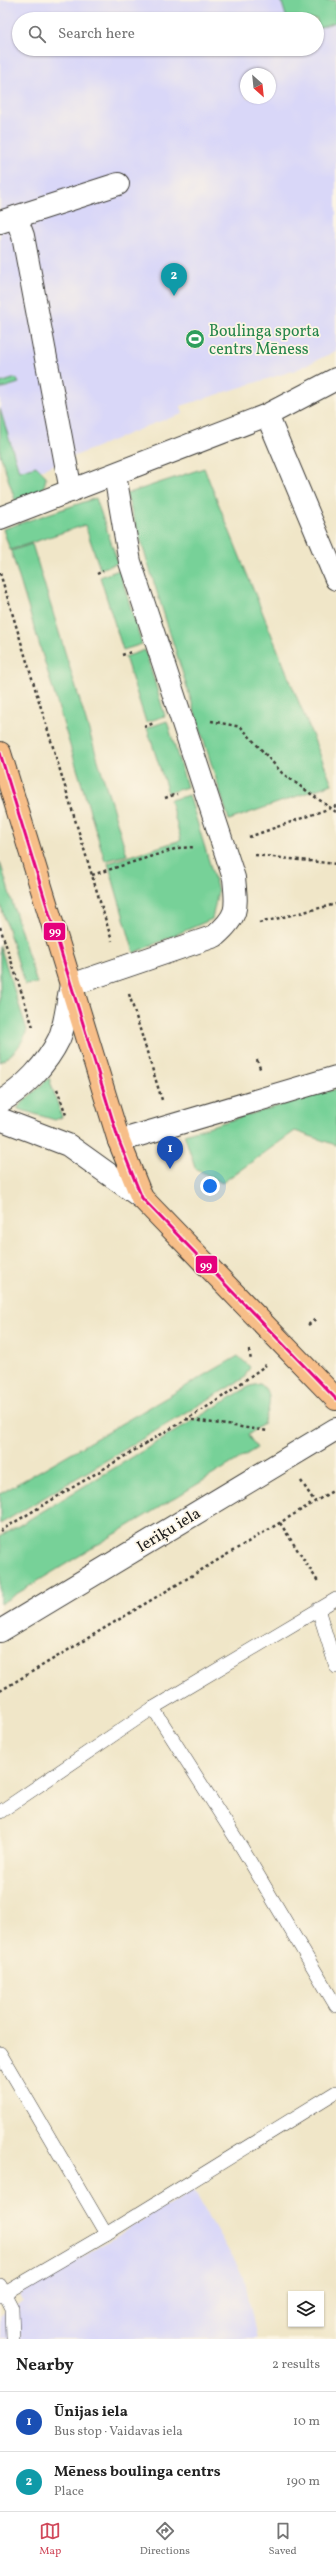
<!DOCTYPE html>
<html lang="en">
<head>
<meta charset="utf-8">
<style>
  :root { --surface:#fff; --page:#f2f2f2; --text:#222; --muted:#767676; --line:#e0e0e0; --accent:#d1495b }
  body { margin:0; font-family:Vollkorn,serif; background:var(--page); color:var(--text) }
  .controls { position:absolute; right:12px; bottom:12px; display:grid; overflow:hidden; border-radius:0px; box-shadow:0 1px 3px #0004 }
  .controls button { width:36px; height:36px; display:grid; place-items:center; padding:0; border:0; border-bottom:1px solid var(--line); background:var(--surface); color:var(--text); font:20px sans-serif }
  .compass { position:absolute; left:240px; top:68px; width:36px; height:36px; border-radius:50%; background:var(--surface); box-shadow:0 1px 3px #0004; rotate:153deg }
  .you { position:absolute; left:210px; top:1186px; width:14px; height:14px; margin:-10px; border:3px solid #fff; border-radius:50%; background:#1a73e8; box-shadow:0 0 0 6px #1a73e833 }
  .badge { display:grid; place-items:center; width:26px; height:26px; border-radius:50%; background:var(--accent); color:#fff; font-size:13px; font-weight:700 }
  .pin { position:absolute; translate:-50% -33px; filter:drop-shadow(0 1px 2px #0008) }
  .pin::after { content:''; position:absolute; top:21px; width:14px; height:12px; background:inherit; clip-path:polygon(0 0,100% 0,50% 100%) }
  .list { margin:0; padding:0; list-style:none }
  h2 { display:flex; justify-content:space-between; align-items:center; height:52px; margin:0; padding:0 16px; font-size:17px }
  h2 small { font-size:13px; font-weight:400; color:var(--muted) }
  .list li { display:grid; grid-template-columns:26px 1fr auto; gap:12px; align-items:center; box-sizing:border-box; height:60px; padding:0 16px; border-top:1px solid var(--line) }
  .list b { display:block; font-size:15px; white-space:nowrap }
  .list p { margin:0; font-size:13px; white-space:nowrap; color:var(--muted) }
  .list em { font-size:13px; font-style:normal; color:var(--muted) }
  .icon { flex:none; width:22px; height:22px; fill:none; stroke:currentColor; stroke-width:2; stroke-linecap:round; stroke-linejoin:round }
  .map { position:relative; flex:none; width:336px; height:2339px; overflow:hidden }
  .search { position:absolute; background:var(--surface); box-shadow:0 1px 3px #0004; left:12px; right:12px; top:12px; height:44px; display:flex; align-items:center; gap:10px; box-sizing:border-box; padding:0 14px; border-radius:22px; color:var(--muted); font-size:15px }
  .sheet { height:172px; background:var(--surface) }
  nav { display:flex; justify-content:space-around; align-items:center; box-sizing:border-box; height:56px; border-top:1px solid var(--line); background:var(--surface); font-size:11px; color:var(--muted) }
  nav a { display:grid; justify-items:center; gap:2px }
  nav .on { color:var(--accent) }
  .map>svg:first-child { display:block }
</style>
</head>
<body>
<div class="map">
<svg width="336" height="2339" viewBox="0 0 336 2339">
  <rect width="100%" height="100%" fill="#fcf5e5"/>
  <filter id="ink" filterUnits="userSpaceOnUse"><feTurbulence type="fractalNoise" baseFrequency=".025" numOctaves="2"/><feDisplacementMap in="SourceGraphic" scale="8" xChannelSelector="R" yChannelSelector="G"/><feConvolveMatrix kernelMatrix="1 2 1 2 8 2 1 2 1" color-interpolation-filters="sRGB"/></filter>
  <filter id="wash" filterUnits="userSpaceOnUse"><feTurbulence type="fractalNoise" baseFrequency=".012" numOctaves="4" result="noise"/><feDisplacementMap in="SourceGraphic" scale="16" xChannelSelector="R" yChannelSelector="G"/><feGaussianBlur stdDeviation="0.9" result="paint"/><feColorMatrix in="noise" values="0 0 0 0 0 0 0 0 0 0 0 0 0 0 0 0 0 1.4 0 .05"/><feComposite in="paint" operator="in"/></filter>
  <g filter="url(#wash)">
    <rect width="100%" height="100%" fill="#f0e6c8"/>
    <g fill="#d9d7f8" fill-rule="evenodd">
      <path d="M0,0H336V351L296,370L181,406L183,414L155,423L19,479L0,417ZM19,19H317V49H19ZM246,74H270V98H246Z"/>
      <path d="M193,2190L244,2277L257,2339H0V2316L23,2301L20,2294Z"/>
    </g>
    <g fill="#77d198" stroke="#4a765a">
      <path d="M281,0H336V22L317,28V19H287Z"/>
      <path d="M16,378L19,383L0,389V383Z"/>
      <path d="M0,409L19,471L36,466L46,476C45,495 32,498 16,503L0,454Z"/>
      <path d="M204,468L332,784L229,820L126,494Z"/>
      <path d="M96,498L118,563L100,569L85,525L10,550L3,529Z"/>
      <path d="M32,544L127,855L105,861L11,551Z"/>
      <path d="M119,570L142,644L123,650L100,577Z"/>
      <path d="M145,650L165,716L146,722L125,657Z"/>
      <path d="M167,721L187,787L168,793L147,728Z"/>
      <path d="M189,795L218,891L212,919L134,953L108,863L181,840L170,800Z"/>
      <path d="M0,862L37,984L25,985L0,903Z"/>
      <path d="M0,946L27,1030C22,1045 14,1054 0,1062Z"/>
      <path d="M49,1078L62,1117L55,1120L18,1109V1107Z"/>
      <path d="M336,1089V1145L295,1131L222,1183L195,1168L184,1134Z"/>
      <path d="M238,1356L250,1367L244,1378L0,1524V1494Z"/>
      <path d="M260,1384C275,1394 269,1410 263,1424L248,1435L257,1448L0,1604V1537L250,1386Z"/>
    </g>
  </g>
  <g filter="url(#ink)">
    <g fill="none" stroke-linecap="round" stroke-linejoin="round">
      <g stroke="#3c3a36" stroke-width="14">
        <g id="service">
          <path d="M318,1609L336,1667"/>
          <path d="M153,1708L242,1848L336,2006"/>
          <path d="M0,1812L153,1708L336,1599"/>
          <path d="M0,2053L106,2234"/>
          <path d="M0,2285L12,2308L13,2339"/>
          <path d="M0,2296L106,2234L336,2092"/>
        </g>
      </g>
      <g stroke="#3c3a36" stroke-width="24">
        <g id="minor">
          <path d="M16,217L23,236L71,491"/>
          <path d="M0,222L118,184"/>
          <path d="M267,415L336,579"/>
          <path d="M0,518L267,415L336,379"/>
          <path d="M0,1102C24,1088 47,1064 59,1039C66,1023 67,1002 71,985L215,936C239,915 237,908 234,878L130,562L115,475"/>
          <path d="M0,1119L68,1145L142,1198"/>
          <path d="M119,1141L336,1077"/>
        </g>
      </g>
      <g stroke="#3c3a36" stroke-width="24">
        <path id="tertiary" d="M0,1631L336,1429"/>
      </g>
      <g stroke="#3c3a36" stroke-width="24">
        <path id="primary" d="M0,753L119,1141L142,1198L336,1399"/>
      </g>
      <g stroke="#3c3a36" stroke-width="2.5" stroke-dasharray="3 3" stroke-linecap="butt">
        <path d="M0,573L112,941"/>
        <path d="M97,574L103,571"/>
        <path d="M122,655L131,652"/>
        <path d="M211,721L241,727L282,773L336,812"/>
        <path d="M144,727L154,723"/>
        <path d="M165,798L177,794"/>
        <path d="M249,837L336,806"/>
        <path d="M255,855L336,864"/>
        <path d="M92,875L178,848L195,847"/>
        <path d="M259,923L336,904"/>
        <path d="M0,927L33,1027"/>
        <path d="M129,994L162,1100"/>
        <path d="M257,1060L261,1071"/>
        <path d="M57,1089L66,1115"/>
        <path d="M308,1325L317,1318"/>
        <path d="M249,1350L251,1360"/>
        <path d="M186,1419L268,1431"/>
        <path d="M301,1481L315,1502"/>
        <path d="M280,1523L319,1583"/>
        <path d="M0,1531L215,1402L266,1365"/>
        <path d="M0,1691L336,1489"/>
      </g>
      <use href="#service" stroke="#fff" stroke-width="13"/>
      <use href="#minor" stroke="#fff" stroke-width="22"/>
      <use href="#tertiary" stroke="#fff" stroke-width="22"/>
      <use href="#primary" stroke="#f7be88" stroke-width="22"/>
      <g stroke="#fcf5e5" stroke-width="6">
        <path id="bus-1" d="M0,753L119,1141L142,1198L336,1399"/>
      </g>
      <use href="#bus-1" stroke="#e5007d" stroke-width="3"/>
    </g>
  </g>
  <defs>
    <g id="stadium-disc" transform="scale(1)"><circle r="9.5" fill="#2e9e5b" stroke="#fcf5e5"/><path d="M0-5a6.5 5 0 1 0 0 10a6.5 5 0 1 0 0-10ZM-3.5-1.8h7v3.6h-7Z" fill="#fff"/></g>
  </defs>
  <g fill-rule="evenodd">
    <use href="#stadium-disc" x="195" y="339"/>
  </g>
  <g text-anchor="middle" stroke-width="3.5" stroke-linejoin="round" paint-order="stroke">
    <g font-size="16" fill="#27864d" stroke="#fcf5e5" text-anchor="start">
      <text x="209" y="336">Boulinga sporta<tspan x="209" dy="18">centrs Mēness</tspan></text>
    </g>
    <g font-size="16" fill="#1c1c1c" stroke="#fcf5e5">
      <text transform="translate(168 1529) rotate(-31)" y="6">Ieriķu iela</text>
    </g>
  </g>
  <g stroke="#fcf5e5" stroke-width="1.5">
    <rect x="43" y="922" width="23" height="19" rx="4" fill="#e5007d"/>
    <rect x="195" y="1255" width="23" height="19" rx="4" fill="#e5007d"/>
  </g>
  <g font-size="11" text-anchor="middle" font-weight="bold" fill="#fff">
    <text x="55" y="935">99</text>
    <text x="206" y="1269">99</text>
  </g>
</svg>
<div class="controls">
<button><svg class="icon" aria-label="layers" viewBox="0 0 24 24"><path d="M12 4l9 5-9 5-9-5zM3 14l9 5 9-5"/></svg></button>
</div>
<svg class="compass" viewBox="-18 -18 36 36"><path d="M0-13l5 13h-10z" fill="#e53935"/><path d="M0 13l5-13h-10z" fill="#767676"/></svg>
<div class="you"></div>
<div class="pin badge" style="left:170px;top:1169px;background:#1a4fb4">1</div>
<div class="pin badge" style="left:174px;top:296px;background:#0f9aa8">2</div>
<div class="search"><svg class="icon" aria-label="search" viewBox="0 0 24 24"><circle cx="10" cy="10" r="6"/><path d="M15 15l6 6"/></svg>Search here</div>
</div>
<section class="sheet">
<h2>Nearby<small>2 results</small></h2>
<ul class="list">
<li><span class="badge" style="background:#1a4fb4">1</span><div><b>Ūnijas iela</b><p>Bus stop · Vaidavas iela</p></div><em>10 m</em></li>
<li><span class="badge" style="background:#0f9aa8">2</span><div><b>Mēness boulinga centrs</b><p>Place</p></div><em>190 m</em></li>
</ul>
</section>
<nav>
<a class="on"><svg class="icon" aria-label="map" viewBox="0 0 24 24"><path d="M3 6l6-2 6 2 6-2v14l-6 2-6-2-6 2zM9 4v14M15 6v14"/></svg>Map</a>
<a><svg class="icon" aria-label="directions" viewBox="0 0 24 24"><path d="M12 3l9 9-9 9-9-9zM9 14v-3h6M13 9l2 2-2 2"/></svg>Directions</a>
<a><svg class="icon" aria-label="saved" viewBox="0 0 24 24"><path d="M7 4h10v16l-5-4-5 4z"/></svg>Saved</a>
</nav>
</body>
</html>
